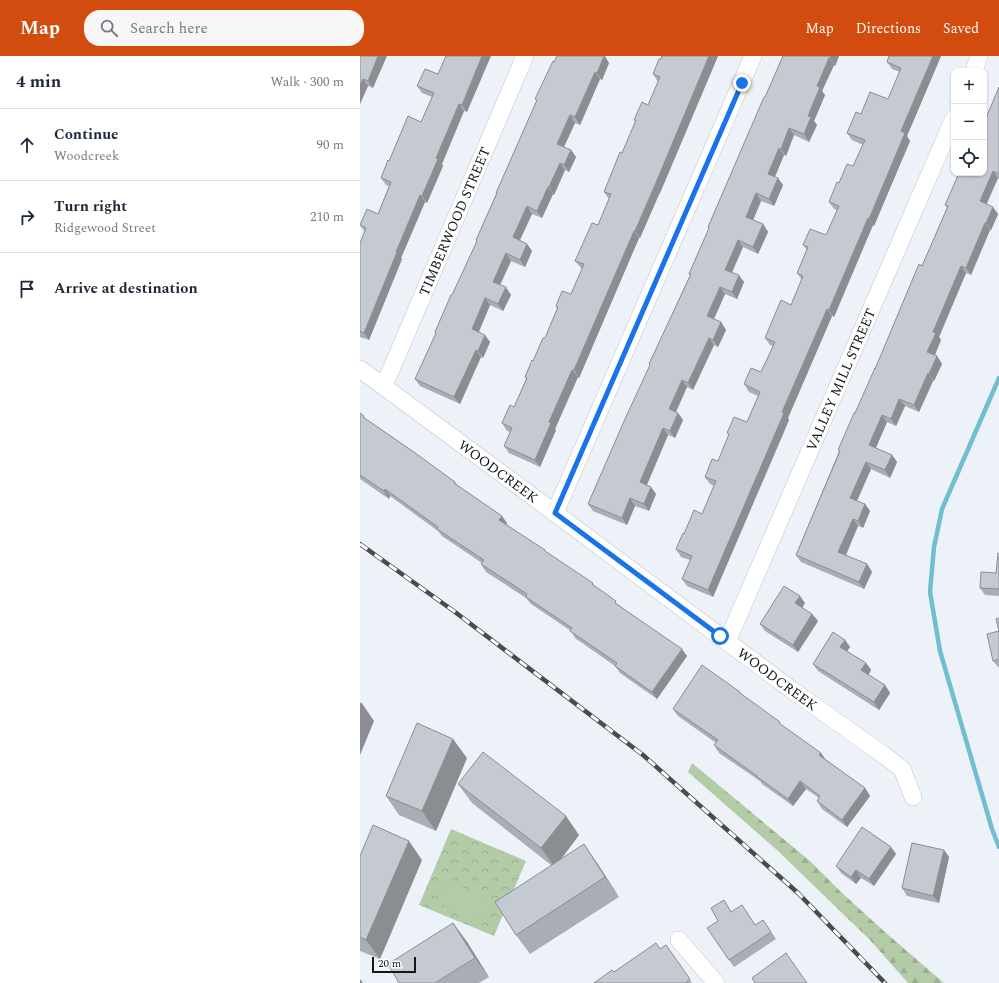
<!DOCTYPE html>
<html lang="en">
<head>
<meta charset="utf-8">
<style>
  :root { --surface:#fff; --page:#f6f6f7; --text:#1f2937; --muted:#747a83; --line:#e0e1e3; --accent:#d24c10 }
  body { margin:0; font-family:Spectral,serif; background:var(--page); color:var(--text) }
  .controls { position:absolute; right:12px; top:12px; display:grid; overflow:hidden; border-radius:8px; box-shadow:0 1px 3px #0004 }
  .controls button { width:36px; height:36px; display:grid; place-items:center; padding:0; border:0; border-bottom:1px solid var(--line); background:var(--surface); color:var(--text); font:20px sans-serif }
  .scale { position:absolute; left:12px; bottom:10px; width:44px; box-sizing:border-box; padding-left:4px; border:2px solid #151619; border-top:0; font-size:11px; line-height:14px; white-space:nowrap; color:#151619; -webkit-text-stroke:3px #fff; paint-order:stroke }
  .stop { position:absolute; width:12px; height:12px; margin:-9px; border:3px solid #1a73e8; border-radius:50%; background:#fff }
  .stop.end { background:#1a73e8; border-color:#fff; box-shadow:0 1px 4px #0008 }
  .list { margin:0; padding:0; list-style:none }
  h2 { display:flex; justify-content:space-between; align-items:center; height:52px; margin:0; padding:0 16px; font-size:17px }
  h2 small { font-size:13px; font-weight:400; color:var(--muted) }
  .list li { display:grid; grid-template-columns:26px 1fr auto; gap:12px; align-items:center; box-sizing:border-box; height:72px; padding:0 16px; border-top:1px solid var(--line) }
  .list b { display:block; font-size:15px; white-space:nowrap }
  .list p { margin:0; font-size:13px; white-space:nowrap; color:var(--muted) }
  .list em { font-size:13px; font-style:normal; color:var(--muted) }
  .icon { flex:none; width:22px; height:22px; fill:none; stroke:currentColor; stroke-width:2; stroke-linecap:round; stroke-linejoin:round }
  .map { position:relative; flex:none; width:639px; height:927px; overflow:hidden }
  header { display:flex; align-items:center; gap:24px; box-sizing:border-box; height:56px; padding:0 20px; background:var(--accent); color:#fff }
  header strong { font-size:19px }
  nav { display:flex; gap:22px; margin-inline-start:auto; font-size:14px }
  .search { width:280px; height:36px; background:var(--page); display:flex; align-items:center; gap:10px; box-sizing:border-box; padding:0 14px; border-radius:16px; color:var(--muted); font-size:15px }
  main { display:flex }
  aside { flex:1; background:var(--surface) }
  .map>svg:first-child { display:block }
</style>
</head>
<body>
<header>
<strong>Map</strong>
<div class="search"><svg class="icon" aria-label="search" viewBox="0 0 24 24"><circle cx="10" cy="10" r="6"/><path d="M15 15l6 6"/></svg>Search here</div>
<nav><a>Map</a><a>Directions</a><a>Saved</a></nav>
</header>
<main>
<aside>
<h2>4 min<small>Walk · 300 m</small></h2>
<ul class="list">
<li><svg class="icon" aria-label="ahead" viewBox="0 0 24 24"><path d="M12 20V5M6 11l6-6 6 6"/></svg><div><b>Continue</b><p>Woodcreek</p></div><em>90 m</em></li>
<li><svg class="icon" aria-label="right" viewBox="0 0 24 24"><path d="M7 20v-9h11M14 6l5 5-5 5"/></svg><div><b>Turn right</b><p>Ridgewood Street</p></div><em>210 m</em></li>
<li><svg class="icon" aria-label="arrive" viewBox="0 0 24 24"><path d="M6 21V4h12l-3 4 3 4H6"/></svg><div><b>Arrive at destination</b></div></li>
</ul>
</aside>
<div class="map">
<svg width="639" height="927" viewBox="0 0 639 927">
  <defs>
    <pattern id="forest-firs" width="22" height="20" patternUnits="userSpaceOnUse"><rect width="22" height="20" fill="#b3cca7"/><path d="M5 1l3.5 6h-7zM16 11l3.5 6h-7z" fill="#99ae8f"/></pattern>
    <pattern id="park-crowns" width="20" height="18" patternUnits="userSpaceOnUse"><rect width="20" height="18" fill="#b3cca7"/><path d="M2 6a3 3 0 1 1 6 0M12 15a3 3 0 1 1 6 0" fill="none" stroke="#99ae8f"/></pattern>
  </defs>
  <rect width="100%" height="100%" fill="#edf2f9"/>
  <path fill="url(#forest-firs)" d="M332,707L450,805L481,836L526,877L584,927H548L510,884L418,795L328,716Z"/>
  <path fill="url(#park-crowns)" d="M91,773L166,805L134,880L59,849Z"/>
  <path fill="#b3cca7" d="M86,824L134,845L124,867L77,846Z"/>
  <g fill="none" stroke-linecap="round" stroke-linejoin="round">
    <path stroke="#70bece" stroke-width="4.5" d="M639,322L582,453L574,491L570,536L580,595L632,773L639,791"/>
    <g stroke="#bfc4cb" stroke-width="18">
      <g id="street">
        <path d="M614,15L619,0"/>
        <path id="s1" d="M0,313L195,457L432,634L525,700L542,713L553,741"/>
        <path id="s2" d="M24,330L165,0"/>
        <path d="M195,457L393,0"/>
        <path id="s3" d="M367,586L594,62"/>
        <path d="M319,884L356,927"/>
      </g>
    </g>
    <use href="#street" stroke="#fff" stroke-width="17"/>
    <g stroke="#494b4f" stroke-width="4.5">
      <path id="rail" d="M0,488L95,556L283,699L438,837L525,927"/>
    </g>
    <use href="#rail" stroke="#fff" stroke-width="3" stroke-dasharray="9" stroke-linecap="butt"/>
  </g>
  <g fill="#a9aeb4">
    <path d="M0,0L13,32L8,30L0,48Z"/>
    <path d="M86,0L107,56L104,55L82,108L83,110L67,147L65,146L41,202L42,203L9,284L0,281V187L5,176L0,169L18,158L29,130L26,129L21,122L29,105L61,66L72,41L62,37L57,30L78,18Z"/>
    <path d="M302,0H358L300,137V136L280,182H279L219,322L218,321L195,373L196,374L180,411L149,397L144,390L150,376L147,375L142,367L154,351L166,323L165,321L185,282L197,253L196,250L211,238L222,213L221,212L215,205L238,169L249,143L244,136L262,97L276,66L274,64L288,49L298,26L293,18Z"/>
    <path d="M423,0H479L475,10L474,9L462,35L465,39L454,65L457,69L449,86L434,79L426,100L424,99L415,121L423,129L414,150L401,145L393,164L403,168L408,176L398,198L383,191L372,216L384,226L377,243L365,238L354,263L361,266L366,274L358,291L354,289L333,334L327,331L316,356L318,357L323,364L315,382L308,379L287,429L296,438L289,455L275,450L267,469L233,455L228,448L290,309L289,308L330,219L329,218L349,172L348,171Z"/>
    <path d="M581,0L547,80L550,85L514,170L513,169L474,261L472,260L428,362L429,364L353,541L327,530L322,523L330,504L321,501L316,493L324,478L342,458L354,430L350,428L345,421L358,405L369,379L367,377L387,366L398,340L389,336L384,328L401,316L413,290L410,289L405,282L431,249L442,224L437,217L447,194L443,189L466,179L477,154L474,153L469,146L479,127L493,110L503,89L492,84L487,77L501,58L528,43L540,16L532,13L527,6Z"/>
    <path d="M194,6L249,7L242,24L240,23L220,69L215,67L204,91L211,94L216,101L209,116L205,114L194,139L193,138L182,162L172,158L160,184L167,188L172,195L165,211L151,205L140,229L151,239L143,255L130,249L119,276L130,286L123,302L121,301L100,348L60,330L55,323L76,278L75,276L117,185L116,184L136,138V137L177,45L175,43Z"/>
    <path d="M639,31V123L638,122L626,148L638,158L631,174H630L611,219L606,217L579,281L581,284L574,299L577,300L582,308L574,325H573L559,356L545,350L536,370L527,366L516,392L532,399L537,406L530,422L511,413L497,445L505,448L510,455L503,472L498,470L485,499L507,508L512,516L504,533L441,506L436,499L479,395L478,394L562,210L587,152L585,149L624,117Z"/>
    <path d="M0,357L7,364L51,394L53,396L95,426L98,430L147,467L146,468L235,530L260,550L327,600L297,643L260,617L255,610L215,582L211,575L171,548L166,542L126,516L121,508L122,507L82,480L78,475L30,440L29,443L0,423Z"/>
    <path d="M639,497V540L625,539L620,532L636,517Z"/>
    <path d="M445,547L442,552L452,558L458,565L438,596L405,575L400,568Z"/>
    <path d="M639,562V612L633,605L639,575Z"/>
    <path d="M485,584L490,591L487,595L506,607L511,614L508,619L525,629L530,637L519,654L458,615L453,608Z"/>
    <path d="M380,636L383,639L424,671L461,697L465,703L505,732L510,740L487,771L462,753L457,745L459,742L446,733L433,750L402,728L400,725L359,697L354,689L356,687L318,660L313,653Z"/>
    <path d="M107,702L76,775L39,759L26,740Z"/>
    <path d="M98,728L219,779L202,802L237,807L259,841L170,898L156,879L191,809L112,747Z"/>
    <path d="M531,791L536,798L514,830L501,822L496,828L481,817L476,810Z"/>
    <path d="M584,794L589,801L579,847L547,840L542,832Z"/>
    <path d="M0,800L62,804L20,903L0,895Z"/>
    <path d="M364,844L371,856H387L395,869L403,864L416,883L374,911L369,904L358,865Z"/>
    <path d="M93,867L107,886L129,921L119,927H39Z"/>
    <path d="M306,889L332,927H234L254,916L301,893Z"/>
  </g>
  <g fill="#8a8d92">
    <path d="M18,0H27L13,32L8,25Z"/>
    <path d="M122,0H131L107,56L102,49Z"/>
    <path d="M244,0H245L249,7L242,24L237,17Z"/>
    <path d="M349,0H358L300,137L295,129Z"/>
    <path d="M471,0H479L475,10L470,2Z"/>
    <path d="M573,0H581L547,80L550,85L514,170L509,163L541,75Z"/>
    <path d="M469,2L474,9L462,35L465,39L454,65L457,69L449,86L444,78L448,60L457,30Z"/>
    <path d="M235,16L240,23L220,69L215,61Z"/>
    <path d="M3,23L8,30L0,48V29Z"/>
    <path d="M99,48L104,55L82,108L83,110L67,147L62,140L76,102Z"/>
    <path d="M210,59L215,67L202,95L197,88Z"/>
    <path d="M429,72L434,79L426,100L421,93Z"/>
    <path d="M419,92L424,99L413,125L408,118Z"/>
    <path d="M211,94L216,101L209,116L204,109Z"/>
    <path d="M200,107L205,114L194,139L189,131Z"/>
    <path d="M633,115L638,122L625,152L620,145Z"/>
    <path d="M418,122L423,129L414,150L409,143Z"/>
    <path d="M295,129L300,136L280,182L275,175Z"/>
    <path d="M188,131L193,138L182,162L177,155Z"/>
    <path d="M396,137L401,145L391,169L386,161Z"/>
    <path d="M60,139L65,146L41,202L42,203L9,284L4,277L36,196Z"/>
    <path d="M167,150L172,158L158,188L153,181Z"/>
    <path d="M633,151L638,158L631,174L626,167Z"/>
    <path d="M508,162L513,169L474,261L469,254Z"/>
    <path d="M625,167L630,174L611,219L606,212Z"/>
    <path d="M403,168L408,176L398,198L393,191Z"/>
    <path d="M274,175L279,182L219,322L214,314Z"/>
    <path d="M378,184L383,191L370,221L365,214Z"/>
    <path d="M167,188L172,195L165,211L160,204Z"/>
    <path d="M146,197L151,205L138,233L133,226Z"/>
    <path d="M601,210L606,217L579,281L581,284L573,304L567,296L573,276Z"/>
    <path d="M379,219L384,226L377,243L372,236Z"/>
    <path d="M146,231L151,239L143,255L138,248Z"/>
    <path d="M360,231L365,238L352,267L347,260Z"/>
    <path d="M125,242L130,249L117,280L112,273Z"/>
    <path d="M467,253L472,260L428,362L429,364L353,541L348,534L422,356Z"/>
    <path d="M361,266L366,274L358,291L353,284Z"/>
    <path d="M125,279L130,286L123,302L118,295Z"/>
    <path d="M349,282L354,289L333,334L328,327Z"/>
    <path d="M116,294L121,301L100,348L94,341Z"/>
    <path d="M577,300L582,308L574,325L569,318Z"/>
    <path d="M212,314L218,321L195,373L196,374L180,411L175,404L189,366Z"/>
    <path d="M568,317L573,325L559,356L554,349Z"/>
    <path d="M322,324L327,331L314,360L309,353Z"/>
    <path d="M539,343L545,350L536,370L531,363Z"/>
    <path d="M318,357L323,364L315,382L310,375Z"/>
    <path d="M522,359L527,366L514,396L509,389Z"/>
    <path d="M303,372L308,379L285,433L280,426Z"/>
    <path d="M532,399L537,406L530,422L525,414Z"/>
    <path d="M506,406L511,413L495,449L490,442Z"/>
    <path d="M291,431L296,438L289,455L284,448Z"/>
    <path d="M25,433L30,440L29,443L24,435Z"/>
    <path d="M270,442L275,450L267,469L262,462Z"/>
    <path d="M505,448L510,455L503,472L498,465Z"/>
    <path d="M142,460L147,467L144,471L139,464Z"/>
    <path d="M493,463L498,470L484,504L478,496Z"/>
    <path d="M507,508L512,516L504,533L499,526Z"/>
    <path d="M440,540L445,547L441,554L435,547Z"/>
    <path d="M452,558L458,565L438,596L433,589Z"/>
    <path d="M485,584L490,591L485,598L480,591Z"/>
    <path d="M322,593L327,600L297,643L292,636Z"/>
    <path d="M506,607L511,614L507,622L501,614Z"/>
    <path d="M525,629L530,637L519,654L514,646Z"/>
    <path d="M1,646L14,665L0,699V648Z"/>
    <path d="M93,683L107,702L76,775L62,755Z"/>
    <path d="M461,697L466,704L459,699Z"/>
    <path d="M440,725L446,733L433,750L428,743Z"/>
    <path d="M505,732L510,740L487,771L482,764Z"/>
    <path d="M206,760L219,779L195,811L181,792Z"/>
    <path d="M49,785L62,804L20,903L6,884Z"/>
    <path d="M224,788L237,807L259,841L245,821Z"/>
    <path d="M531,791L536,798L514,830L509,823Z"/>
    <path d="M584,794L589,801L579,847L573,840Z"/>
    <path d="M496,814L501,822L496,828L491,821Z"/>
    <path d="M93,867L107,886L129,921L115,902Z"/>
    <path d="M0,923L3,927H0Z"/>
  </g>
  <g fill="#c5cad1" stroke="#8a8d92">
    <path d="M0,0H18L8,25L3,23L0,29Z"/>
    <path d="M86,0H122L102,49L99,48L76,102L78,103L62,140L60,139L36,196H37L4,277L0,275V187L6,172L0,169L7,153L18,158L31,126L21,122L28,104L29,105L48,60L61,66L74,37L57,30L65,13L78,18Z"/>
    <path d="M197,0H244L237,17L235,16L215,61L210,59L197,88L211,94L204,109L200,107L189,131H188L177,155L167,150L153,181L167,188L160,204L146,197L133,226L146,231L138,248L125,242L112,273L125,279L118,295L116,294L94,341L55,323L76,277L75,276L91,239H92L117,185L116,184L137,137H136L177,44L175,43L193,5L194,6Z"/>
    <path d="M302,0H349L295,129L275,175H274L214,314H212L189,366L191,367L175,404L144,390L152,372L142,367L150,349L154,351L167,322L165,321L172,304L173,305L183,282H185L198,251L196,250L202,235L211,238L224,208L215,205L232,167L238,169L251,138L244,136L260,96L262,97L276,64H274L282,46L288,49L300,21L293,18L299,3H301Z"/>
    <path d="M423,0H471L470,2H469L457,30L460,31L448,60L451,61L444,78L429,72L421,93L419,92L408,118L418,122L409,143L396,137L386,161L403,168L393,191L378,184L365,214L379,219L372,236L360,231L347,260L361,266L353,284L349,282L328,327L322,324L309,353L318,357L310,375L303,372L280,426L291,431L284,448L270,442L262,462L228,448L265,363L290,309L289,308L331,218H329L349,172L348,171L404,41H405Z"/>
    <path d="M529,0H573L541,75L545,77L509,163L508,162L469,254L467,253L422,356L424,357L348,534L322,523L332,500L316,493L323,477L324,478L334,454L342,458L356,425L345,421L352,403L358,405L369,378L367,377L374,361L387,366L400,336L384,328L391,312L401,316L415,286L405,282L421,244L431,249L443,220L437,217L448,191L443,189L450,173L466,179L479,150L469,146L477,126L479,127L487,108L493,110L505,84L487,77L496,56L501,58L510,36L528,43L541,12L527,6Z"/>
    <path d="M639,31V118L633,115L620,145L633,151L626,167H625L606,212L601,210L573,276L576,277L567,296L577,300L569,318L568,317L554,349L539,343L531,363L522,359L509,389L532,399L525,414L506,406L490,442L505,448L498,465L493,463L478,496L507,508L499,526L436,499L480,395L478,394L494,357H495L515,312V313L559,208L562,210L588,150L585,149L599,117H624V67Z"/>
    <path d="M0,357L4,360L3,361L51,394L95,426L94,427L142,460L139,464L185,494V495L233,527L232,528L256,545L255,547L322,593L292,636L255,610L257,607L210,575L212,572L166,541L167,538L121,508L124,504L77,473L78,471L25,433L24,435L0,419Z"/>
    <path d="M638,497H639V533L620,532L621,516L636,517Z"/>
    <path d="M424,530L440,540L435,547L452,558L433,589L400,568Z"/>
    <path d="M639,562V603L633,605L627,578L639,575L636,563Z"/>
    <path d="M473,576L485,584L480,591L506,607L501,614L525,629L514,646L453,608Z"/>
    <path d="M342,609L380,636V637L420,666L419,667L461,697L459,699L505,732L482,764L457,745L460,740L440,725L428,743L396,720H397L354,689L358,684L313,653Z"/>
    <path d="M57,667L93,683L62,755L26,740Z"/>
    <path d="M123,696L206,760L181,792L98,728Z"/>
    <path d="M13,769L49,785L6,884L0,881V800Z"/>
    <path d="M502,771L531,791L509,823L496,814L491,821L476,810Z"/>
    <path d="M552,787L584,794L573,840L542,832Z"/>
    <path d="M224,788L245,821L156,879L135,846Z"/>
    <path d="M364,844L371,856L382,849L395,869L403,864L411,876L369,904L347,872L358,865L351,852Z"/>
    <path d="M93,867L115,902L75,927H39L28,908Z"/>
    <path d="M296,887L300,893L306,889L330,923L325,927H234L252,914L254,916Z"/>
    <path d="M426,897L447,927H395L392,922Z"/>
  </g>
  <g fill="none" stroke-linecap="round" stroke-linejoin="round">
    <path stroke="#1a73e8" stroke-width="5" d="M360,580L195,457L382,27"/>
  </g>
  <g text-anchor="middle" stroke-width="3" stroke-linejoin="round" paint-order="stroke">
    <g font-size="14" fill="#151619" stroke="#fff">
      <text dy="5" stroke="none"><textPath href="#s2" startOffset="179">TIMBERWOOD STREET</textPath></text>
      <text dy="5" stroke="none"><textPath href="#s3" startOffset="286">VALLEY MILL STREET</textPath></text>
      <text dy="5" stroke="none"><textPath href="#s1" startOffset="172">WOODCREEK</textPath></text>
      <text dy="5" stroke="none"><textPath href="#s1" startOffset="520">WOODCREEK</textPath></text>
    </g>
  </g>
</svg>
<div class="controls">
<button>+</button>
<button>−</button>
<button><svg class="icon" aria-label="locate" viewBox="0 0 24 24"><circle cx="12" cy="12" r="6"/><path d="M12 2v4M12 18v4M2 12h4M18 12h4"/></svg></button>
</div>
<div class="scale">20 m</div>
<div class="stop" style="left:360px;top:580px"></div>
<div class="stop end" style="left:382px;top:27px"></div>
</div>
</main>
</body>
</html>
